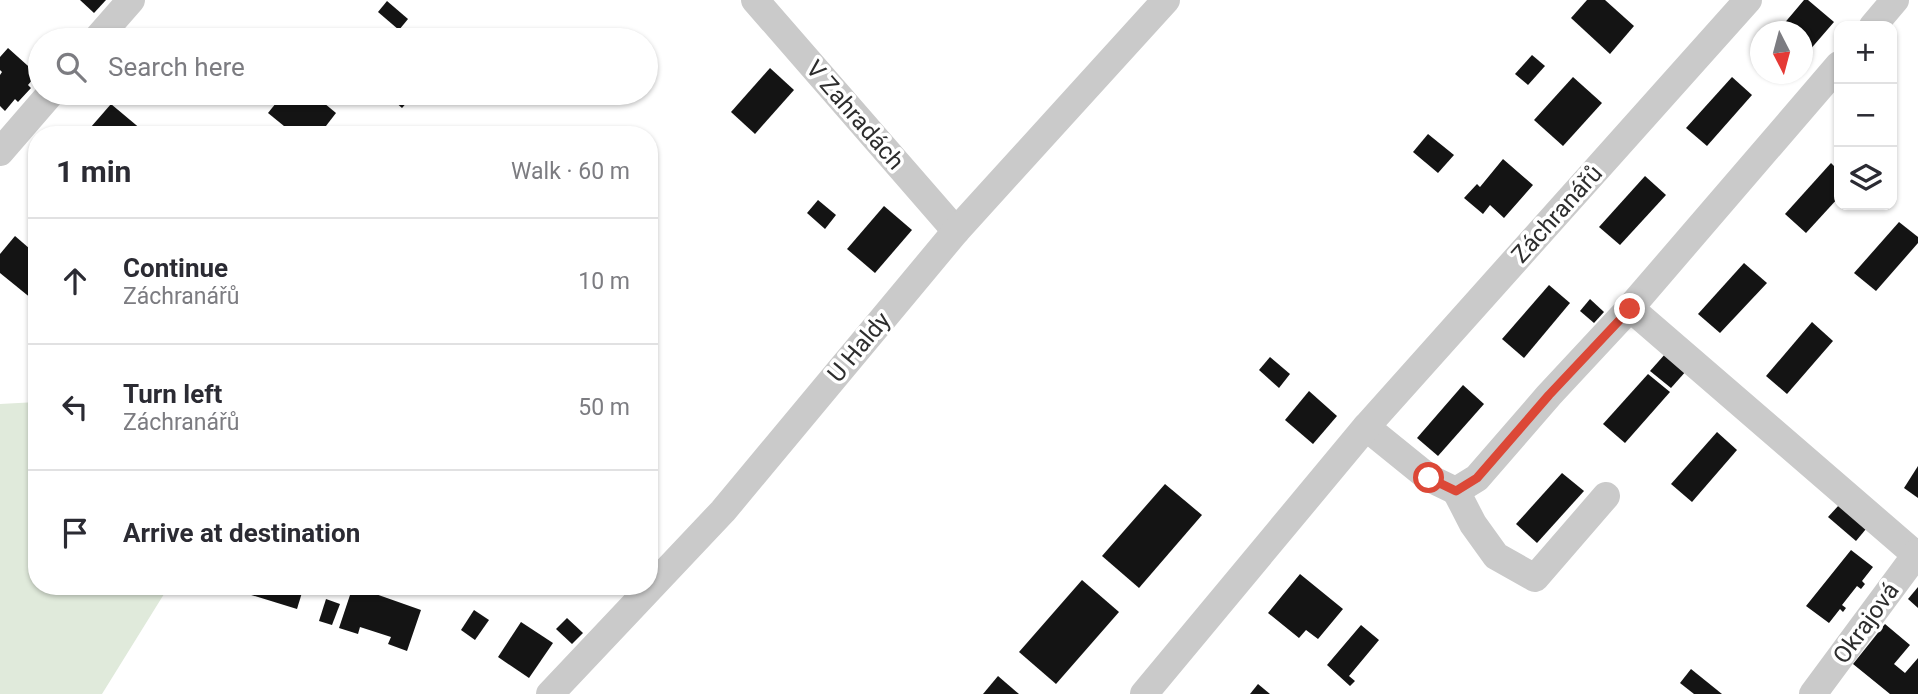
<!DOCTYPE html>
<html lang="en">
<head>
<meta charset="utf-8">
<style>
  :root { --surface:#fff; --page:#f7f7f7; --text:#2b2b33; --muted:#7c7c81; --line:#e1e1e2 }
  body { margin:0; font-family:Roboto,sans-serif; background:var(--page); color:var(--text) }
  .controls { position:absolute; right:21px; top:21px; display:grid; overflow:hidden; border-radius:14px; box-shadow:0 2px 5px #0004 }
  .controls button { width:63px; height:63px; display:grid; place-items:center; padding:0; border:0; border-bottom:2px solid var(--line); background:var(--surface); color:var(--text); font:35px sans-serif }
  .compass { position:absolute; left:1750px; top:21px; width:63px; height:63px; border-radius:50%; background:var(--surface); box-shadow:0 2px 5px #0004; rotate:174deg }
  .stop { position:absolute; width:21px; height:21px; margin:-16px; border:5px solid #dc4837; border-radius:50%; background:#fff }
  .stop.end { background:#dc4837; border-color:#fff; box-shadow:0 2px 7px #0008 }
  .list { margin:0; padding:0; list-style:none }
  h2 { display:flex; justify-content:space-between; align-items:center; height:91px; margin:0; padding:0 28px; font-size:30px }
  h2 small { font-size:23px; font-weight:400; color:var(--muted) }
  .list li { display:grid; grid-template-columns:46px 1fr auto; gap:21px; align-items:center; box-sizing:border-box; height:126px; padding:0 28px; border-top:2px solid var(--line) }
  .list b { display:block; font-size:26px; white-space:nowrap }
  .list p { margin:0; font-size:23px; white-space:nowrap; color:var(--muted) }
  .list em { font-size:23px; font-style:normal; color:var(--muted) }
  .icon { flex:none; width:38px; height:38px; fill:none; stroke:currentColor; stroke-width:2; stroke-linecap:round; stroke-linejoin:round }
  .map { position:relative; flex:none; width:1918px; height:694px; overflow:hidden }
  .search { position:absolute; background:var(--surface); box-shadow:0 2px 5px #0004; left:28px; top:28px; width:630px; height:77px; display:flex; align-items:center; gap:18px; box-sizing:border-box; padding:0 24px; border-radius:38px; color:var(--muted); font-size:26px }
  .panel { position:absolute; background:var(--surface); box-shadow:0 2px 5px #0004; left:28px; top:126px; width:630px; height:469px; border-radius:28px }
  .map>svg:first-child { display:block }
</style>
</head>
<body>
<div class="map">
<svg width="1918" height="694" viewBox="0 0 1918 694">
  <rect width="100%" height="100%" fill="#fff"/>
  <path fill="#e0eadb" d="M37,402V586H169L102,694H0V404Z"/>
  <g fill="#141414">
    <path d="M80,0H106L94,13Z"/>
    <path d="M1587,0H1605L1634,26L1610,54L1571,18Z"/>
    <path d="M1804,0H1808L1834,22L1802,59V32H1777Z"/>
    <path d="M387,1L408,19L399,30L378,12Z"/>
    <path d="M8,48L37,74L28,85L31,88L18,102L15,99L5,111L0,106V75L2,72L0,70V57Z"/>
    <path d="M1532,55L1545,66L1528,85L1515,74Z"/>
    <path d="M770,68L794,90L755,134L731,112Z"/>
    <path d="M1573,77L1602,103L1563,146L1534,120Z"/>
    <path d="M1732,77L1752,95L1707,146L1686,128Z"/>
    <path d="M284,93H312L336,113L319,135H295L268,113Z"/>
    <path d="M385,93H415L402,108Z"/>
    <path d="M111,104L148,135H84Z"/>
    <path d="M1428,134L1454,155L1438,173L1413,152Z"/>
    <path d="M1503,159L1533,185L1504,218L1490,205L1483,214L1464,198L1477,184L1480,187Z"/>
    <path d="M1831,163L1839,171V197L1806,233L1785,214Z"/>
    <path d="M1645,176L1666,195L1620,245L1599,227Z"/>
    <path d="M818,200L836,215L825,229L807,213Z"/>
    <path d="M884,206L912,230L875,273L847,249Z"/>
    <path d="M1899,222L1918,237V243L1876,291L1854,273Z"/>
    <path d="M15,236L37,255V303L0,273V254Z"/>
    <path d="M1744,263L1767,283L1720,333L1698,314Z"/>
    <path d="M1549,285L1570,303L1524,358L1502,339Z"/>
    <path d="M1590,299L1604,312L1594,323L1580,311Z"/>
    <path d="M1812,322L1833,341L1787,394L1766,376Z"/>
    <path d="M1666,353L1687,370L1671,388L1650,371Z"/>
    <path d="M1270,357L1290,374L1279,388L1259,370Z"/>
    <path d="M1648,374L1670,392L1625,443L1603,424Z"/>
    <path d="M1463,385L1484,404L1438,456L1417,438Z"/>
    <path d="M1309,391L1337,416L1313,444L1285,420Z"/>
    <path d="M1717,432L1737,450L1692,502L1671,484Z"/>
    <path d="M1918,466V498L1904,488Z"/>
    <path d="M1562,473L1584,491L1537,543L1516,524Z"/>
    <path d="M1165,484L1202,515L1139,588L1102,556Z"/>
    <path d="M1839,505L1866,529L1856,541L1828,517Z"/>
    <path d="M1851,550L1873,567L1862,581L1865,584L1861,589L1857,586L1842,605L1846,608L1843,612L1840,609L1829,623L1806,606Z"/>
    <path d="M1300,574L1343,609L1318,639L1306,630L1299,638L1268,613Z"/>
    <path d="M1082,580L1119,612L1056,684L1019,652Z"/>
    <path d="M233,586H304L297,609L232,589Z"/>
    <path d="M353,586L421,610L407,651L388,644L391,637L360,627L358,634L339,628Z"/>
    <path d="M1918,587V608L1908,599Z"/>
    <path d="M326,599L340,604L332,625L319,621Z"/>
    <path d="M474,610L489,620L475,640L461,630Z"/>
    <path d="M567,618L583,633L572,644L556,629Z"/>
    <path d="M521,622L553,643L529,678L498,657Z"/>
    <path d="M1885,624L1910,645L1894,664L1905,673L1918,658V694H1890L1853,664Z"/>
    <path d="M1361,625L1379,640L1349,676L1355,681L1350,686L1327,665Z"/>
    <path d="M1691,669L1722,694H1694L1680,683Z"/>
    <path d="M998,676L1019,694H983Z"/>
    <path d="M1258,684L1270,694H1250Z"/>
  </g>
  <g fill="none" stroke-linecap="round" stroke-linejoin="round">
    <g stroke="#cacaca" stroke-width="28">
      <path d="M755,0L956,231"/>
      <path d="M1873,26L1895,0"/>
      <path d="M96,40L131,0"/>
      <path d="M0,152L51,93"/>
      <path d="M1630,308L1916,555"/>
      <path d="M1366,427L1429,478L1456,491L1477,478L1549,395L1630,308L1839,65"/>
      <path d="M1456,491L1473,524L1496,556L1535,578L1606,496"/>
      <path d="M550,694L723,511L956,231L1166,0"/>
      <path d="M1144,694L1366,427L1748,0"/>
      <path d="M1813,694L1918,552"/>
    </g>
  </g>
  <g fill="none" stroke-linecap="round" stroke-linejoin="round">
    <path stroke="#dc4837" stroke-width="9" d="M1429,478L1456,491L1477,478L1549,395L1630,309"/>
  </g>
  <g text-anchor="middle" stroke-width="7" stroke-linejoin="round" paint-order="stroke">
    <g font-size="24" fill="#2d2d2d" stroke="#fff">
      <text transform="translate(855 115) rotate(49)" y="8">V Zahradách</text>
      <text transform="translate(1557 214) rotate(-48)" y="8">Záchranářů</text>
      <text transform="translate(859 347) rotate(-50)" y="8">U Haldy</text>
      <text transform="translate(1866 623) rotate(-54)" y="8">Okrajová</text>
    </g>
  </g>
</svg>
<div class="controls">
<button>+</button>
<button>−</button>
<button><svg class="icon" aria-label="layers" viewBox="0 0 24 24"><path d="M12 4l9 5-9 5-9-5zM3 14l9 5 9-5"/></svg></button>
</div>
<svg class="compass" viewBox="-18 -18 36 36"><path d="M0-13l5 13h-10z" fill="#e53935"/><path d="M0 13l5-13h-10z" fill="#7c7c81"/></svg>
<div class="stop" style="left:1429px;top:478px"></div>
<div class="stop end" style="left:1630px;top:309px"></div>
<div class="search"><svg class="icon" aria-label="search" viewBox="0 0 24 24"><circle cx="10" cy="10" r="6"/><path d="M15 15l6 6"/></svg>Search here</div>
<section class="panel">
<h2>1 min<small>Walk · 60 m</small></h2>
<ul class="list">
<li><svg class="icon" aria-label="ahead" viewBox="0 0 24 24"><path d="M12 20V5M6 11l6-6 6 6"/></svg><div><b>Continue</b><p>Záchranářů</p></div><em>10 m</em></li>
<li><svg class="icon" aria-label="left" viewBox="0 0 24 24"><path d="M17 20v-9H6M10 6l-5 5 5 5"/></svg><div><b>Turn left</b><p>Záchranářů</p></div><em>50 m</em></li>
<li><svg class="icon" aria-label="arrive" viewBox="0 0 24 24"><path d="M6 21V4h12l-3 4 3 4H6"/></svg><div><b>Arrive at destination</b></div></li>
</ul>
</section>
</div>
</body>
</html>
